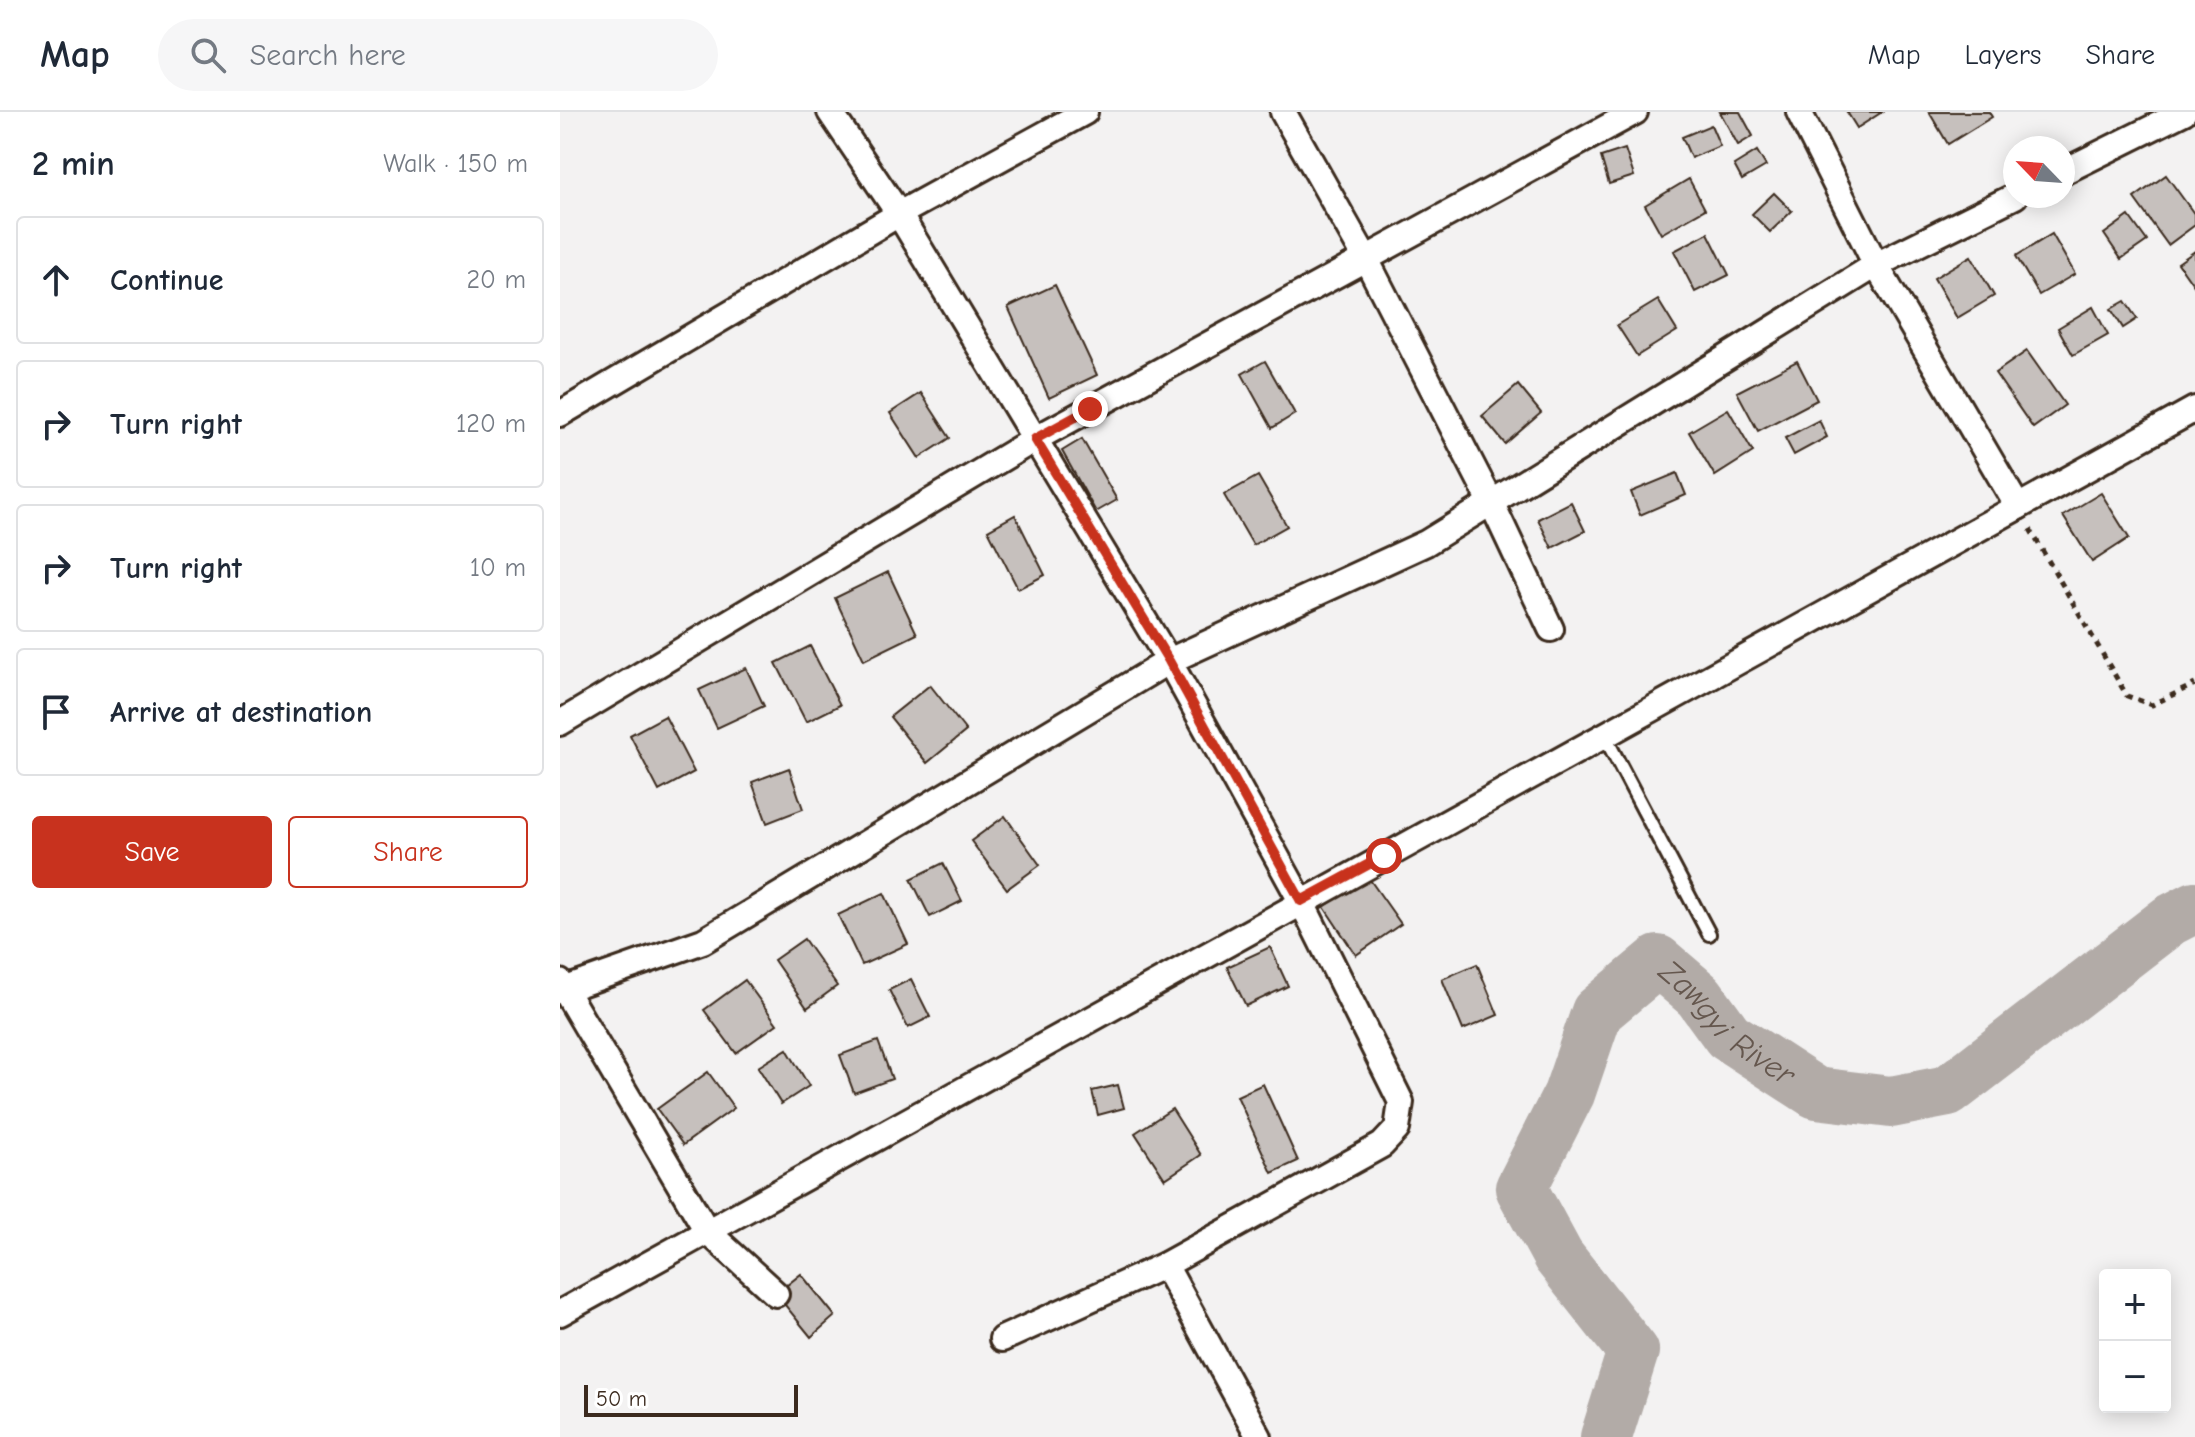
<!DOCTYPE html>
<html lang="en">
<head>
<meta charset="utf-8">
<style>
  :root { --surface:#fff; --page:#f6f6f7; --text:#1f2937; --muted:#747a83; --line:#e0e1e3; --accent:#c8321e }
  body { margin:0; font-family:"Comic Neue",sans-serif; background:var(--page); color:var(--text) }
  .controls { position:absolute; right:24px; bottom:24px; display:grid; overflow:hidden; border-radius:8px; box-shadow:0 4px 20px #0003 }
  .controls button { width:72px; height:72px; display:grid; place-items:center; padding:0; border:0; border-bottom:2px solid var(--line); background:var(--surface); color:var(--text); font:40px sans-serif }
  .compass { position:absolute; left:1443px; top:24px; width:72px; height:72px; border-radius:50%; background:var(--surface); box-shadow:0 4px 20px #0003; rotate:295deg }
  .scale { position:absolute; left:24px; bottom:20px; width:214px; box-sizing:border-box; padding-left:8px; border:4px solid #3b2a1e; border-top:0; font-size:22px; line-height:28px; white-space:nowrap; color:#3b2a1e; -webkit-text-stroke:6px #fff; paint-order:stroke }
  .stop { position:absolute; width:24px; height:24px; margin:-18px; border:6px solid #c8321e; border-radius:50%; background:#fff }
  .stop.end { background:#c8321e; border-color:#fff; box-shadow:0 2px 8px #0008 }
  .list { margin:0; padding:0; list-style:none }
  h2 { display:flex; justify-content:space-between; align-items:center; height:104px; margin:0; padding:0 32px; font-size:34px }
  h2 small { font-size:26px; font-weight:400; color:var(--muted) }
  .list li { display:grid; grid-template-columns:52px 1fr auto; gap:24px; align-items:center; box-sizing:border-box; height:128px; margin:0 16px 16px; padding:0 16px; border:2px solid var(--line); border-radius:8px }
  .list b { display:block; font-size:30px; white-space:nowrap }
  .list em { font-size:26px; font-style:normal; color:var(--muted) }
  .actions { display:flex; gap:16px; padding:24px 32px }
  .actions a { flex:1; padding:18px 0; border:2px solid var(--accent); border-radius:8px; text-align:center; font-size:28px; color:var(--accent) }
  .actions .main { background:var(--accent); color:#fff }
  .icon { flex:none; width:44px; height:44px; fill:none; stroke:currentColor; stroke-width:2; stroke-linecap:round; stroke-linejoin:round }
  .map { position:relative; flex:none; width:1635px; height:1325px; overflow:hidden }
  header { display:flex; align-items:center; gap:48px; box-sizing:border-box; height:112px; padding:0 40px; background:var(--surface); border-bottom:2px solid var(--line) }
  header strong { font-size:38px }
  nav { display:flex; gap:44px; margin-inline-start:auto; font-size:28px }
  .search { width:560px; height:72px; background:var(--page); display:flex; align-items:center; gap:20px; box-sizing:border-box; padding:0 28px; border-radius:44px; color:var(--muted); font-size:30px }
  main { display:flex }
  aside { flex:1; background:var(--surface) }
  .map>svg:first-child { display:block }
</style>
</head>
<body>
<header>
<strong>Map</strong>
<div class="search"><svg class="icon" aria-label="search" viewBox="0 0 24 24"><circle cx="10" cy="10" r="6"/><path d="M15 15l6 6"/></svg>Search here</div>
<nav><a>Map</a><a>Layers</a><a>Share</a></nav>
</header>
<main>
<aside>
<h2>2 min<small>Walk · 150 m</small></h2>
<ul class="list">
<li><svg class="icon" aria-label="ahead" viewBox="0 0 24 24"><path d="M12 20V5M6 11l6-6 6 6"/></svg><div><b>Continue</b></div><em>20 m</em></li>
<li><svg class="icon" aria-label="right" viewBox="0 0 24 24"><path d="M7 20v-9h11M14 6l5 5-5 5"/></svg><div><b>Turn right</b></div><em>120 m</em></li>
<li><svg class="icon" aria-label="right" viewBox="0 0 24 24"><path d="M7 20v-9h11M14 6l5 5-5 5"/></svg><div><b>Turn right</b></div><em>10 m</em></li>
<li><svg class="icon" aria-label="arrive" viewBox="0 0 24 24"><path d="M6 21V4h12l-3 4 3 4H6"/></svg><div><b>Arrive at destination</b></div></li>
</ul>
<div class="actions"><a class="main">Save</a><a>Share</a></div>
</aside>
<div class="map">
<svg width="1635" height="1325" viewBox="0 0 1635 1325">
  <rect width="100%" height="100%" fill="#f3f2f2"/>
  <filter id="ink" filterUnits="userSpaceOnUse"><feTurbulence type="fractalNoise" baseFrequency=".0125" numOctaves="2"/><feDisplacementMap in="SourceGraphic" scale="16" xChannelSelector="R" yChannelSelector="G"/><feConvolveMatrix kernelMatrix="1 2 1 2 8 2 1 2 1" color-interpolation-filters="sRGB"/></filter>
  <g filter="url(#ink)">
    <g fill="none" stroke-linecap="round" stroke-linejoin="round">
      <path stroke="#b2aba7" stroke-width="52" id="s1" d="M1046,1325L1073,1239L998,1144L961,1076L1009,982L1037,900L1098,849L1139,884L1168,924L1256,981L1331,990L1388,979L1610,808L1635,795"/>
    </g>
    <g fill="#c6c0bd" stroke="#3b2a1e" stroke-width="2">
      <path d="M1160,0H1180L1193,24L1178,33Z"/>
      <path d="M1287,0H1322L1297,16Z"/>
      <path d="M1369,0H1429L1432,5L1388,32Z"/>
      <path d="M1151,13L1160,34L1131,46L1122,25Z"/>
      <path d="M1065,37L1074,64L1049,72L1041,45Z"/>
      <path d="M1197,39L1206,54L1182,68L1174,53Z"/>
      <path d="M1606,63L1635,103V113L1608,133L1574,86Z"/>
      <path d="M1129,67L1145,97L1101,122L1085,93Z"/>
      <path d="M1214,81L1232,99L1210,120L1192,102Z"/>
      <path d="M1569,104L1587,129L1561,147L1544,122Z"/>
      <path d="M1148,121L1169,163L1135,180L1114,139Z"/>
      <path d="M1492,122L1515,162L1479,183L1456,144Z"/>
      <path d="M1635,139V175L1618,151Z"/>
      <path d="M1411,144L1434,184L1397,206L1374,166Z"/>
      <path d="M495,173L537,263L489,286L448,195Z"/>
      <path d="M1098,188L1117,219L1077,244L1057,213Z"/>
      <path d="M1565,189L1577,207L1563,216L1551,197Z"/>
      <path d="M1533,195L1548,223L1513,243L1498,216Z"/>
      <path d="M1467,239L1505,293L1473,316L1435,261Z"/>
      <path d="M705,249L735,302L712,316L682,262Z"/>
      <path d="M1237,249L1257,288L1198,319L1177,280Z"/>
      <path d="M958,273L981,301L945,332L922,304Z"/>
      <path d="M361,281L390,326L359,346L330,301Z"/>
      <path d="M1168,297L1193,340L1155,364L1129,320Z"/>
      <path d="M1259,308L1267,325L1234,343L1225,326Z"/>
      <path d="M522,327L557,388L536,400L502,339Z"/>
      <path d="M1117,361L1126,383L1080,403L1071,380Z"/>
      <path d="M698,364L727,414L693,433L664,383Z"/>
      <path d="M1541,381L1569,426L1532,450L1503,404Z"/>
      <path d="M1011,390L1025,419L992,436L978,407Z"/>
      <path d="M455,403L485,463L458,477L428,418Z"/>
      <path d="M328,460L357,522L304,548L275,486Z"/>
      <path d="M250,534L280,593L246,610L216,551Z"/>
      <path d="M186,556L204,594L157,616L139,578Z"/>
      <path d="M370,573L406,619L367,651L330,605Z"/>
      <path d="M105,604L134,660L99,679L70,623Z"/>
      <path d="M229,656L243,697L207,711L192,670Z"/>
      <path d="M445,704L480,753L447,777L411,729Z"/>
      <path d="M383,751L402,789L370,805L351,767Z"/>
      <path d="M808,765L841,812L796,843L764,795Z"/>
      <path d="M324,781L348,832L302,853L278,803Z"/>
      <path d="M244,827L277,874L247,896L214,848Z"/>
      <path d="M710,835L728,874L686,894L667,855Z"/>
      <path d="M917,852L938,903L903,918L882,867Z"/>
      <path d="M351,867L370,905L348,916L329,878Z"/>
      <path d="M185,868L217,912L176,941L144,898Z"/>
      <path d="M318,929L332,967L294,981L280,943Z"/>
      <path d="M227,937L249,974L221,992L198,955Z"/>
      <path d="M148,960L174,996L123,1033L97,997Z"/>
      <path d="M703,972L738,1049L712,1061L677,984Z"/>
      <path d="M558,973L564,996L538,1003L532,979Z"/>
      <path d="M612,997L641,1043L605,1067L575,1021Z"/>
      <path d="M241,1162L275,1204L251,1225L216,1182Z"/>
    </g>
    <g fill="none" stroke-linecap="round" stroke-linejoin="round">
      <g stroke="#3b2a1e" stroke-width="18">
        <path id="lane" d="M1044,623L1149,822"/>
      </g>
      <g stroke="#3b2a1e" stroke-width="30">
        <g id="street">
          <path d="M270,0L339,102L609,549L741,789L841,990L837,1017L822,1033L605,1153L442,1227"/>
          <path d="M723,0L806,147L932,392L991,517"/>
          <path d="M1239,0L1316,153L1458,395"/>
          <path d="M1503,60L1624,0"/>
          <path d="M0,302L339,102L525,0"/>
          <path d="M0,611L475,327L1075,0"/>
          <path d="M0,870L147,1119L216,1182"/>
          <path d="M0,879L143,829L609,549L866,431L1316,153L1455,84"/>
          <path d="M605,1153L699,1325"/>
          <path d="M0,1201L1635,297"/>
        </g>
      </g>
      <path stroke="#3b2a1e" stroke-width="5" stroke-dasharray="6 6" stroke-linecap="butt" d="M1470,417L1567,584L1592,593L1635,572"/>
      <use href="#lane" stroke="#fff" stroke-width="12"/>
      <use href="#street" stroke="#fff" stroke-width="24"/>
    </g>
  </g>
  <g fill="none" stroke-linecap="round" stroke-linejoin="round" filter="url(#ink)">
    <path stroke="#c8321e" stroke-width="10" d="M530,297L475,327L609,549L741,789L824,744"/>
  </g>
  <g text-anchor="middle" stroke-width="6" stroke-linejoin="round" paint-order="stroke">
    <g font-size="32" font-style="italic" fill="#65574e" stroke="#fff">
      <text dy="11" stroke="none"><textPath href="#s1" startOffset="654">Zawgyi River</textPath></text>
    </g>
  </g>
</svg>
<div class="controls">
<button>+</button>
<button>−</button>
</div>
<svg class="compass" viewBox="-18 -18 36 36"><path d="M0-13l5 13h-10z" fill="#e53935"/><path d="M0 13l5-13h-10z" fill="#747a83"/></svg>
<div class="scale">50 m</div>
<div class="stop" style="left:824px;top:744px"></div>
<div class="stop end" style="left:530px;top:297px"></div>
</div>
</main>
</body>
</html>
